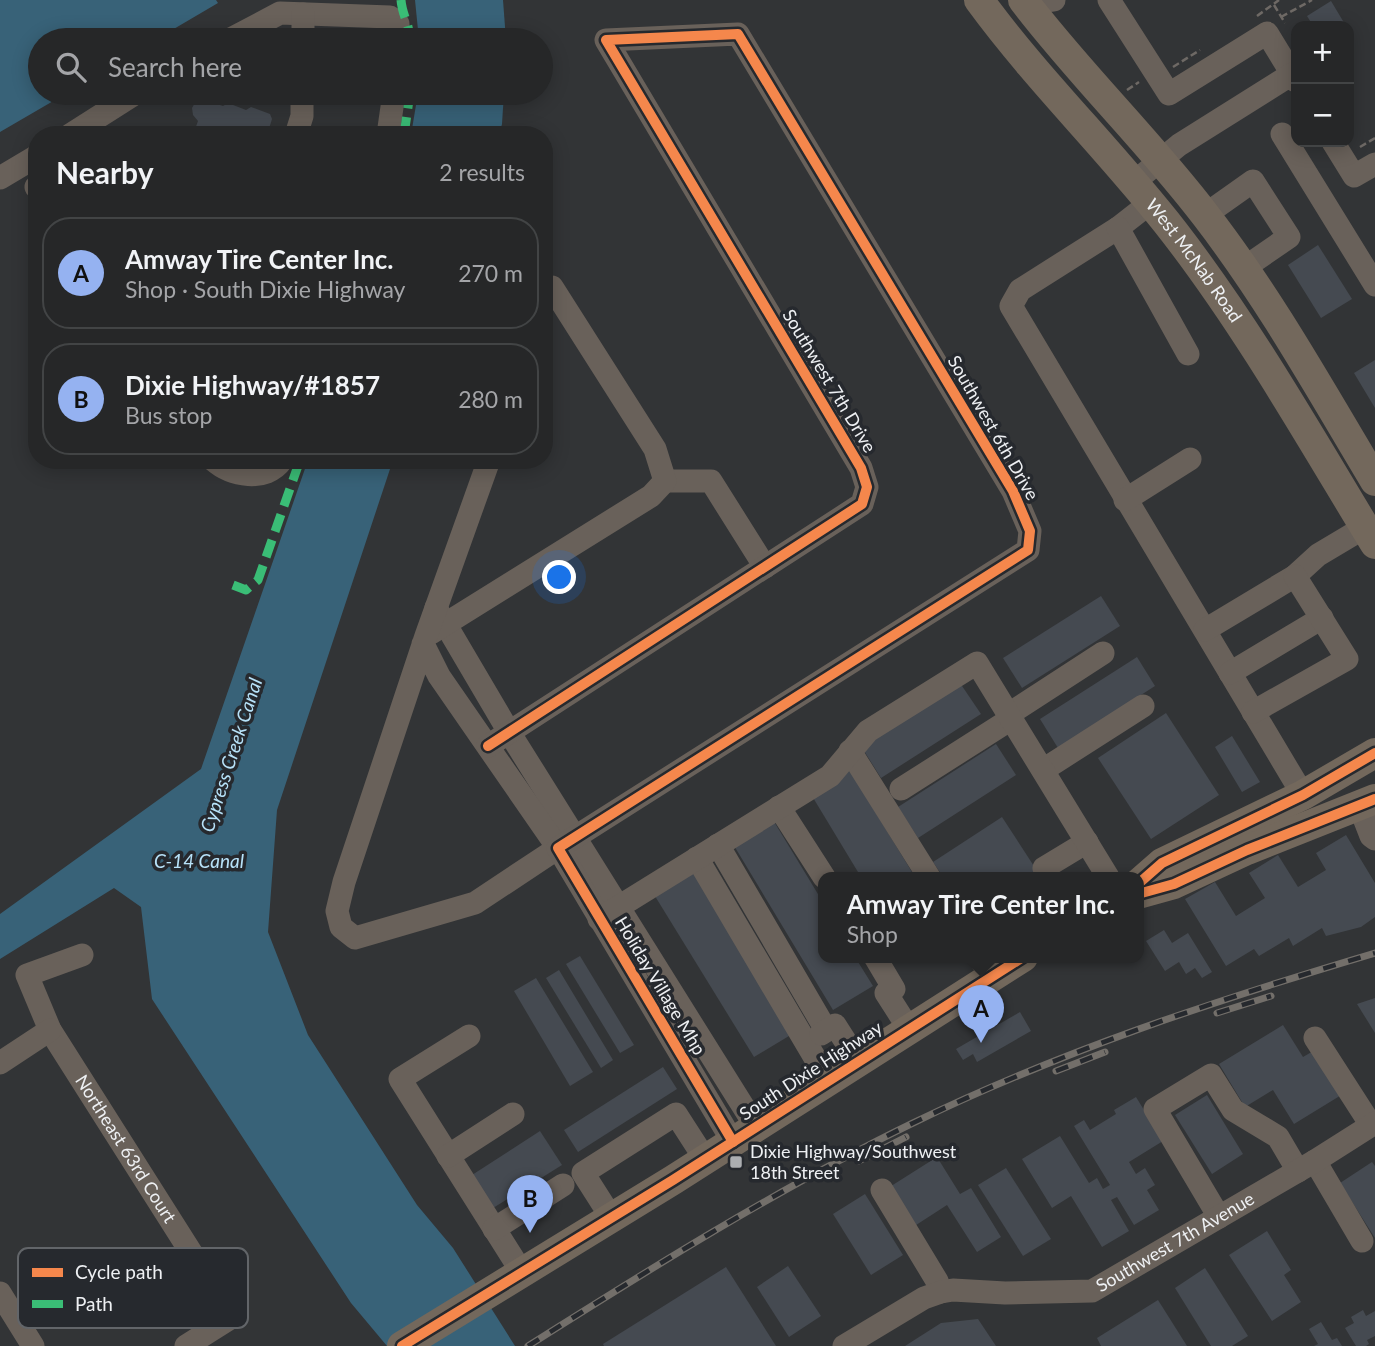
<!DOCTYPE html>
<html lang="en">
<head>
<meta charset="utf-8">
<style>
  :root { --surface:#262728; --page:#2e2f30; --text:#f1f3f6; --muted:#a4a5a8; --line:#424445; --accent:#95b2f1 }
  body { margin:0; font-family:Lato,sans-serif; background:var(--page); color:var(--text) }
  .controls { position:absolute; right:21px; top:21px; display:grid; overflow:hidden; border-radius:14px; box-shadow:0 4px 18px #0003 }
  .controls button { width:63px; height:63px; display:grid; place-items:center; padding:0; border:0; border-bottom:2px solid var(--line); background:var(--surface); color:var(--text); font:35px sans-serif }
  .you { position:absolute; left:560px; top:578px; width:24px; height:24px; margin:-18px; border:5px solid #fff; border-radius:50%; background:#1a73e8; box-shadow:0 0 0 10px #1a73e833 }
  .badge { display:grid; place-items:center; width:46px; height:46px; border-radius:50%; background:var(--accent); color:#111; font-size:23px; font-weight:700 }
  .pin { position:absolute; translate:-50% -58px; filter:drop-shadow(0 2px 4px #0008) }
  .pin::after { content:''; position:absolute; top:37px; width:24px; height:21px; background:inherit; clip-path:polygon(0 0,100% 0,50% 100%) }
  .popup { position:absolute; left:818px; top:872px; width:326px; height:91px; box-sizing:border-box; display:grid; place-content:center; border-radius:14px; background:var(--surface); filter:drop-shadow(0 2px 5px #0005); font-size:23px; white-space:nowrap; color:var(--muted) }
  .popup b { font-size:26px; color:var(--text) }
  .popup::after { content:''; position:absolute; left:50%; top:100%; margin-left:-14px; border:14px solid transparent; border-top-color:var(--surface) }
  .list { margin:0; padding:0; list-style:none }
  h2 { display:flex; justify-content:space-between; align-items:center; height:91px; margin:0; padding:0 28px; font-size:30px }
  h2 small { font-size:23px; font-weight:400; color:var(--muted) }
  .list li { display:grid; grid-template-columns:46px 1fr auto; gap:21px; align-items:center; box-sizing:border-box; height:112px; margin:0 14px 14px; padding:0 14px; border:2px solid var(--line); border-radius:28px }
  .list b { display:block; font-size:26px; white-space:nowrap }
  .list p { margin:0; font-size:23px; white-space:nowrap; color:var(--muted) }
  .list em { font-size:23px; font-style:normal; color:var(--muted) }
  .icon { flex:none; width:38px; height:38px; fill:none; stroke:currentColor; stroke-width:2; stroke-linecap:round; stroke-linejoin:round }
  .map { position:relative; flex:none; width:1375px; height:1346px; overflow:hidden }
  .search { position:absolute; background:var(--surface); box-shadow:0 4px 18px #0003; left:28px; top:28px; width:525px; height:77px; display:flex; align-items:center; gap:18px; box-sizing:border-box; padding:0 24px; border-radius:38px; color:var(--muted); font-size:26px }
  .panel { position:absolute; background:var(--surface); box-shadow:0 4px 18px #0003; left:28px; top:126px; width:525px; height:343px; border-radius:28px }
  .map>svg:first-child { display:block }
</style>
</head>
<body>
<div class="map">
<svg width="1375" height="1346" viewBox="0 0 1375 1346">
  <rect width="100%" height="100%" fill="#323436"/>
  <g fill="#386278">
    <path d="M0,0H216L218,3L155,40H40V93H67L0,132Z"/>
    <path d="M415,0H503L506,40H419Z"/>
    <path d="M418,93H504L502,124L499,135H411Z"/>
    <path d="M308,460H393L277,810L268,932L308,1035L417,1205L453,1248L515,1346H387L351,1303L152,999L141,907L114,888L0,959V914L201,769Z"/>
  </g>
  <g fill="#454a51">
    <path d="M1331,1L1346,26H1308L1312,24L1307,16Z"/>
    <path d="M202,99L223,106L228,103L246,110L251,107L270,114L272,119L267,135H193L198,121L193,115L192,108L196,101Z"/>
    <path d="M1318,245L1352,299L1321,318L1288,265Z"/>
    <path d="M1375,360V408L1354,373Z"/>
    <path d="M1101,596L1120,626L1022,688L1003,658Z"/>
    <path d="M1137,657L1155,686L1058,748L1040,719Z"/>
    <path d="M960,683L981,714L881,778L861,746Z"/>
    <path d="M1166,713L1219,795L1151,839L1098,758Z"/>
    <path d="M1232,736L1260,782L1242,792L1215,747Z"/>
    <path d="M996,744L1016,775L918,838L898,807Z"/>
    <path d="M848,767L915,877H861L809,791Z"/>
    <path d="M770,815L824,904V957H855L873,986L833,1010L730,839Z"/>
    <path d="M1002,817L1041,877H943L933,862Z"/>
    <path d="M1346,835L1375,883V917L1361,927L1326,936L1322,928L1293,946L1289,938L1259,956L1254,949L1226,966L1185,899L1215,882L1236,916L1265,898L1249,873L1278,855L1298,887L1326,870L1316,853Z"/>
    <path d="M690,864L794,1033L754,1057L650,888Z"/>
    <path d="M1164,930L1172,943L1188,933L1212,972L1202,978L1195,968L1186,974L1179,962L1165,971L1146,941Z"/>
    <path d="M580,956L634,1045L620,1053L566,964Z"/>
    <path d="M559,970L613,1060L601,1068L546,978Z"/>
    <path d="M536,978L593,1072L570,1086L514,991Z"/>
    <path d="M1375,998V1033L1357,1004Z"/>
    <path d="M1020,1012L1031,1031L977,1062L973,1054L963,1060L956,1049Z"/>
    <path d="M1283,1025L1303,1057L1315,1050L1343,1094L1294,1124L1273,1090L1245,1107L1219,1064Z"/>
    <path d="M663,1067L677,1089L578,1152L564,1130Z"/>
    <path d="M1207,1095L1243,1154L1212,1174L1175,1115Z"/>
    <path d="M1136,1097L1163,1141L1129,1162L1136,1174L1145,1168L1155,1185L1147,1190L1159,1210L1134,1225L1117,1197L1111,1200L1129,1231L1102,1247L1071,1196L1052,1208L1022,1159L1060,1136L1089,1183L1097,1178L1103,1189L1110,1185L1074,1126L1084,1120L1090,1130L1116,1114L1114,1110Z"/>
    <path d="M540,1131L562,1165L493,1208L472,1175Z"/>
    <path d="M937,1157L960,1194L971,1188L1001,1237L977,1252L947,1205L913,1227L888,1188Z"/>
    <path d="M1372,1162L1375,1166V1238L1340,1183Z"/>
    <path d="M1006,1168L1051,1239L1023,1256L978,1185Z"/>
    <path d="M865,1194L903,1255L871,1275L833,1214Z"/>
    <path d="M1267,1231L1291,1270L1284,1275L1301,1302L1272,1321L1229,1255Z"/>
    <path d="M788,1266L821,1316L789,1337L757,1287Z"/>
    <path d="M726,1267L776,1346H604L603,1344Z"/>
    <path d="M1205,1268L1248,1336L1232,1346H1211L1175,1288Z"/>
    <path d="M1158,1300L1187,1346H1101L1097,1338Z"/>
    <path d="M1363,1310L1366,1316L1375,1311V1336L1367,1340L1369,1344L1366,1346H1356L1345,1328L1354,1323L1351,1317Z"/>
    <path d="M978,1319L996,1346H905L941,1323Z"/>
    <path d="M1321,1322L1332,1340L1337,1338L1342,1346H1314L1318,1344L1309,1329Z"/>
  </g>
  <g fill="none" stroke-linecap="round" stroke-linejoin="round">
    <g stroke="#6e6965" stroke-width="2.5" stroke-dasharray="7 3.5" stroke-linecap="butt">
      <path d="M1274,5L1285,23"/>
      <path d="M1257,16L1279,0"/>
      <path d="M1281,17L1312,0"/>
      <path d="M1173,67L1200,50"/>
      <path d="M1127,90L1139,82"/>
      <path d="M1360,147L1375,138"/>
    </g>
    <g stroke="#69615a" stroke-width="23">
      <path d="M1109,0L1169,94L1267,33L1292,74"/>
      <path d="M1023,1L1041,2L1054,0"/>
      <path d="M229,40L280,13L390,17L398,24L397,40"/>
      <path d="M303,40V14"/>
      <path d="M1282,134L1375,285"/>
      <path d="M70,135L136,93"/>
      <path d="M296,135L302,116V93"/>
      <path d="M388,135L394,93"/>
      <path d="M1333,142L1354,176L1375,164"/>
      <path d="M0,178L37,156"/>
      <path d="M1133,183L1179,145L1292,74L1296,81"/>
      <path d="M36,187L37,188"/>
      <path d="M1150,203L1118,228L1020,290L1011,306L1303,795"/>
      <path d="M1205,215L1253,181L1289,237L1244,268"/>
      <path d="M1118,228L1188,354"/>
      <path d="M213,460C231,476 266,483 282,460"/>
      <path d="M665,481H711L765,567"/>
      <path d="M1125,500L1190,459"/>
      <path d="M436,608L509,732L756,1127"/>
      <path d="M1205,630L1295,576L1318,555L1365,527"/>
      <path d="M431,633L651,496L665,481L655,449L552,287"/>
      <path d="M423,644L439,676L558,848L475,903L355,938L341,927L337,911L344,882L426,636L489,460"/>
      <path d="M1230,673L1322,618"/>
      <path d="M1253,712L1347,659L1295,576"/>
      <path d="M1009,714L1103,653"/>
      <path d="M488,746L862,504L867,487L861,468L606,40L738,34L1013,491L1030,531L1028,550L558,848L733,1142"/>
      <path d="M850,751L929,877"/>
      <path d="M1043,770L1143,706"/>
      <path d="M901,789L1011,719"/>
      <path d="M1359,805L1371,836L1375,839"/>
      <path d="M779,807L824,877"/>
      <path d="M718,845L826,1030"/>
      <path d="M697,858L828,1080"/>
      <path d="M1044,868L1087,842"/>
      <path d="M599,919L830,776L868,731L977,663L1108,877"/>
      <path id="s1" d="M82,955L27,975L50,1030L232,1317L186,1346"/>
      <path d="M875,957L894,989L886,993L909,1029"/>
      <path d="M979,957L992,977"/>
      <path d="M821,1034L835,1025L858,1061"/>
      <path d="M469,1036L400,1079L521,1271"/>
      <path d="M1315,1038L1371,1125"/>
      <path d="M0,1063L50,1030"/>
      <path d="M448,1156L513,1114"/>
      <path d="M1315,1161L1362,1241"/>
      <path d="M882,1190L937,1281L941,1292"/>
      <path d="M611,1217L583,1173L676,1114L705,1159"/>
      <path d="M1219,1217L1155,1109L1211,1075L1233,1110L1278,1137L1298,1171"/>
      <path d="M494,1229L563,1185"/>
      <path d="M0,1293L33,1346"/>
      <path id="s2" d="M844,1346L924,1298L941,1292L953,1290L1005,1293L1092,1291L1315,1161L1375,1123"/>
    </g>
    <g stroke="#73685c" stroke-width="30">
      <path id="s3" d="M979,0C1039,82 1112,152 1174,232C1249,329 1311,439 1375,544"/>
      <path d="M1023,0C1080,75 1149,141 1206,216C1270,299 1321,391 1375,481"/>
      <path d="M1138,884L1162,863L1303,795L1375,753"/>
      <path d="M1138,894L1174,884L1247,850L1375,799"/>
      <path d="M402,1346L673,1180L1023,957"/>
    </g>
    <g stroke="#736f6a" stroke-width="7">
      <g id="rail">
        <path d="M1217,1013L1271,996"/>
        <path d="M1056,1071L1105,1052"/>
        <path d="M859,1161L906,1137"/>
        <path d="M528,1346C653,1267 779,1188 913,1123C1061,1051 1217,1000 1375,953"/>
      </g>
    </g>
    <use href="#rail" stroke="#26292e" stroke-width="4.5" stroke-dasharray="13" stroke-linecap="butt"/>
    <g stroke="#3abd76" stroke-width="9" stroke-dasharray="18 9" stroke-linecap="butt">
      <path d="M401,0C402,15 410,25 410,40"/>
      <path d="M404,135L410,93"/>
      <path d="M233,585L246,590L258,580L300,460"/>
    </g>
    <g stroke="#26292e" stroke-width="15">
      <g id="cycleway">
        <path d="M488,746L862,504L867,487L861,468L606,40L738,34L1013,491L1030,531L1028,550L558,848L733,1142"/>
        <path d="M1138,884L1162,863L1303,795L1375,753"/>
        <path d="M1138,894L1174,884L1247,850L1375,799"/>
        <path d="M402,1346L673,1180L1023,957"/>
      </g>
    </g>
    <use href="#cycleway" stroke="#f5874c" stroke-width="10"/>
  </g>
  <rect fill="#acaeb1" stroke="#26292e" stroke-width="2.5" x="729" y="1155" width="14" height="14" rx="3.5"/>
  <g text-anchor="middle" stroke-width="7" stroke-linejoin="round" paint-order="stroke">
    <g font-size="18" fill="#eef0f3" stroke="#26292e">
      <text dy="6" stroke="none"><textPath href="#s3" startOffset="338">West McNab Road</textPath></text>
      <text transform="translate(829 381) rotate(59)" y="6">Southwest 7th Drive</text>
      <text transform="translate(993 428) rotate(60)" y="6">Southwest 6th Drive</text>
      <text transform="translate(660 986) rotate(59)" y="6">Holiday Village Mhp</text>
      <text transform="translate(811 1071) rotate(-33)" y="6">South Dixie Highway</text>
      <text dy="6" stroke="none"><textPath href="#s1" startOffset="259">Northeast 63rd Court</textPath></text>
      <text dy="6" stroke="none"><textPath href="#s2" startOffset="359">Southwest 7th Avenue</textPath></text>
    </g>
    <g font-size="18" fill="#eef0f3" stroke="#26292e" text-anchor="start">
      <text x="750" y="1158">Dixie Highway/Southwest<tspan x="750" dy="21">18th Street</tspan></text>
    </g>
    <g font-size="19" font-style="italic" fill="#b7e2f9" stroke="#26292e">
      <text transform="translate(231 755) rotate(-72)" y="7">Cypress Creek Canal</text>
      <text x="199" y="868">C-14 Canal</text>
    </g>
  </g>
  <rect x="18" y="1248" width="230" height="80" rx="10" fill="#26292e" stroke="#626569" stroke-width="2"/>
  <rect x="32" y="1268" width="31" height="9" fill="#f5874c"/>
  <rect x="32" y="1300" width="31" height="8" fill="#3abd76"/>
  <g font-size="19" fill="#eef0f3">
    <text x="75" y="1279">Cycle path</text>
    <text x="75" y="1311">Path</text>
  </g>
</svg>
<div class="controls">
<button>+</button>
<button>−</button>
</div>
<div class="you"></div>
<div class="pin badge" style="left:981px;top:1043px">A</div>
<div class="popup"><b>Amway Tire Center Inc.</b>Shop</div>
<div class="pin badge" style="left:530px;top:1233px">B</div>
<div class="search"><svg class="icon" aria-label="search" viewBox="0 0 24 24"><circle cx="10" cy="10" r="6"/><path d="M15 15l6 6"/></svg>Search here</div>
<section class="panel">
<h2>Nearby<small>2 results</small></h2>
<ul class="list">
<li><span class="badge">A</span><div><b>Amway Tire Center Inc.</b><p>Shop · South Dixie Highway</p></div><em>270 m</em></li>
<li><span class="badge">B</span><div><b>Dixie Highway/#1857</b><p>Bus stop</p></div><em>280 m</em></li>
</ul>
</section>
</div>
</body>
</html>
